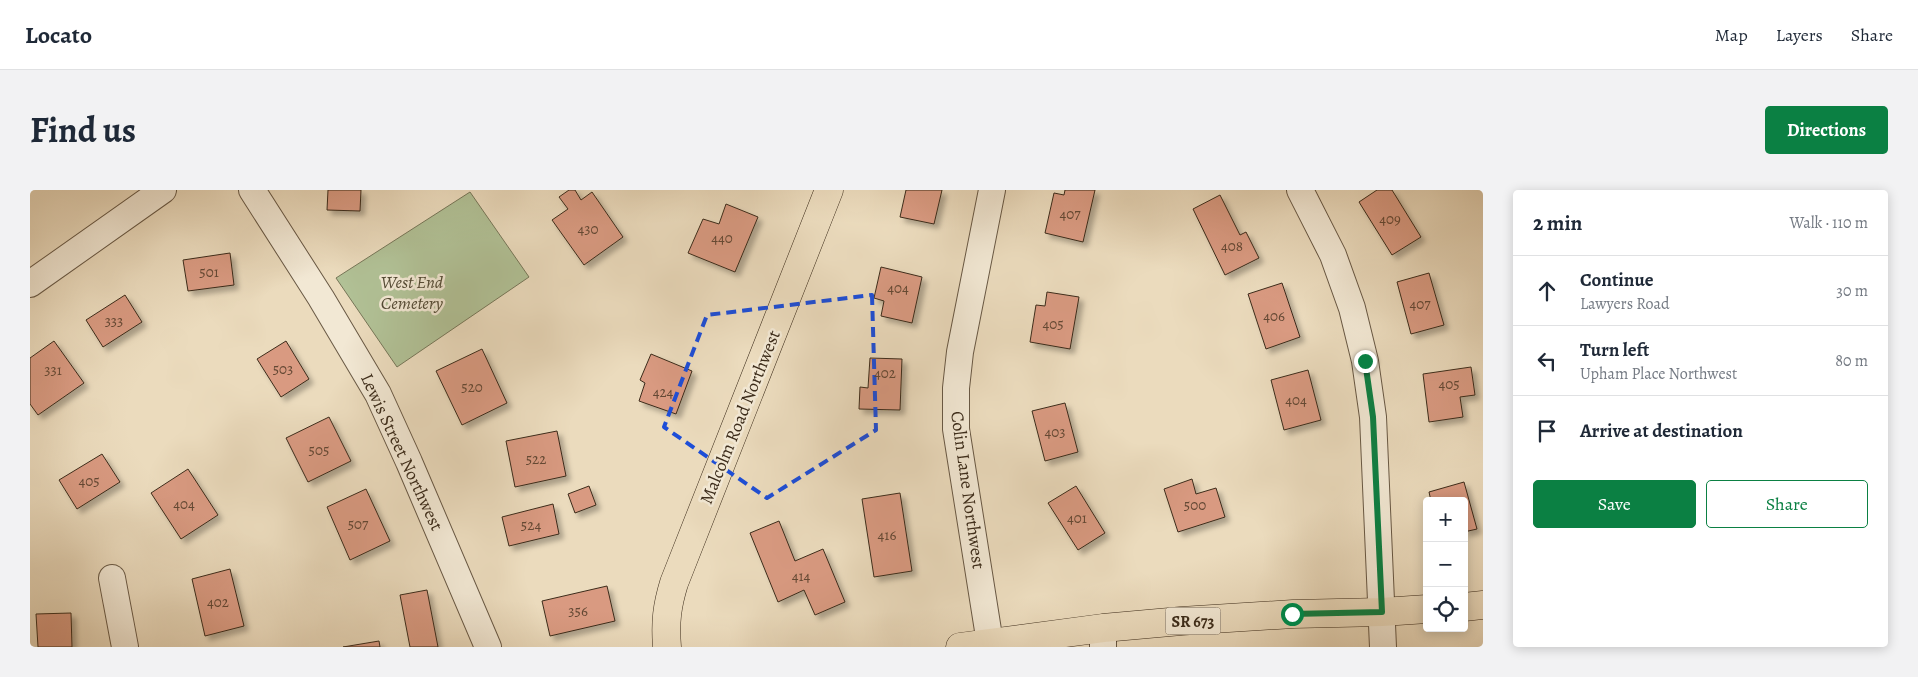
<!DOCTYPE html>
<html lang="en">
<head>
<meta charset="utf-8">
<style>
  :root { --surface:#fff; --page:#f2f2f3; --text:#1f2937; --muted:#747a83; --line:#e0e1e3; --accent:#0b8043 }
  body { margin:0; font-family:Alegreya,serif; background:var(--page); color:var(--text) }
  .controls { position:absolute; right:15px; bottom:15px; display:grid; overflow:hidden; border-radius:5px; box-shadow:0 2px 12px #0003 }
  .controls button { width:45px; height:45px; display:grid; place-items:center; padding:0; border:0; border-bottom:1px solid var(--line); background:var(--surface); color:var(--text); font:25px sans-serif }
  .stop { position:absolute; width:15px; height:15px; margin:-11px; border:4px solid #0b8043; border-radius:50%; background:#fff }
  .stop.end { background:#0b8043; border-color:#fff; box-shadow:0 1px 5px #0008 }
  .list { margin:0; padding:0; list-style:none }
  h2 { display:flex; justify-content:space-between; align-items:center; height:65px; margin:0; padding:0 20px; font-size:21px }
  h2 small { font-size:16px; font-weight:400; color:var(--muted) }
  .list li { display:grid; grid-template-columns:32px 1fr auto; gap:15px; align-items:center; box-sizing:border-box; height:70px; padding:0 20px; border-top:1px solid var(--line) }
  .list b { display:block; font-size:19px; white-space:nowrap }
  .list p { margin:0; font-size:16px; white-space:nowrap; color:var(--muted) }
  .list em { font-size:16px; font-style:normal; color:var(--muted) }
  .actions { display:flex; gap:10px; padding:15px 20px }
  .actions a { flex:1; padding:11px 0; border:1px solid var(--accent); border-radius:5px; text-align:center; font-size:18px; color:var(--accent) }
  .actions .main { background:var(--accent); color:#fff }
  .icon { flex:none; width:28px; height:28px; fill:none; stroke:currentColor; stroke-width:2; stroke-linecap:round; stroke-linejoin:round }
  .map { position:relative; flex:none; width:1453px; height:457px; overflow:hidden; border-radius:5px }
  header { display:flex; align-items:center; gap:30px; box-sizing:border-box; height:70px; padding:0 25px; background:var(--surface); border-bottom:1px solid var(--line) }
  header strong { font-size:24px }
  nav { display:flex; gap:28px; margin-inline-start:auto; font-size:18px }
  .intro { display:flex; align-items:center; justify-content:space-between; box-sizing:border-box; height:120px; padding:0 30px }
  h1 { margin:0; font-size:35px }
  .button { padding:12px 22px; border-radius:5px; background:var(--accent); color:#fff; font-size:18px; font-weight:700 }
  main { display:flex; gap:30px; padding:0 30px }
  aside { flex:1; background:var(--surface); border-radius:5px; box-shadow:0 2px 12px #0003 }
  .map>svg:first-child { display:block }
</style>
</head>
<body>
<header>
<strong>Locato</strong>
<nav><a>Map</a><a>Layers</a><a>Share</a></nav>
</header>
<div class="intro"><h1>Find us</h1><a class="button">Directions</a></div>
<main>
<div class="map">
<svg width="1453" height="457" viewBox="0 0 1453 457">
  <defs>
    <filter id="shadow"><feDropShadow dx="4.5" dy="4.5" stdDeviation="2.5" flood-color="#0004"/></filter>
  </defs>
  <rect width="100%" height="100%" fill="#ebdbbd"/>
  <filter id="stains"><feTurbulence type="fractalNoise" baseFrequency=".004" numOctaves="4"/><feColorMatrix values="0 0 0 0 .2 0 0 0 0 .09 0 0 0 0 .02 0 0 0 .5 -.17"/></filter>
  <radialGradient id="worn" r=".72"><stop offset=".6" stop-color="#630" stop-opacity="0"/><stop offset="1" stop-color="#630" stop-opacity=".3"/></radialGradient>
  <path fill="#b1c196" stroke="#767658" d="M440,2L499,87L367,177L306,88Z"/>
  <g fill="#d99a81" stroke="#3c2c1b" filter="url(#shadow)">
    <path d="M298,0H331L330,21L297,20Z"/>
    <path d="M539,0H545L551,10L562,2L593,47L554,75L522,30L538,19L529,7Z"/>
    <path d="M876,0H912L904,34L870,27Z"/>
    <path d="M1035,0H1065L1053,52L1015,43L1024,3L1034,5Z"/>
    <path d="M1347,0H1362L1391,47L1362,65L1329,12Z"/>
    <path d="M1190,5L1210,45L1216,42L1229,68L1195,85L1163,19Z"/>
    <path d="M696,14L728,27L705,82L658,63L673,29L689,34Z"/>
    <path d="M200,63L204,95L158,101L153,70Z"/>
    <path d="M851,77L892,87L882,133L851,126L854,111L844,108Z"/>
    <path d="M1399,83L1414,135L1381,144L1367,92Z"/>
    <path d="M1252,93L1270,147L1236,159L1218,104Z"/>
    <path d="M1017,102L1049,107L1040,159L1000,152L1006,115L1015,116Z"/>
    <path d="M95,105L112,132L73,157L56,130Z"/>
    <path d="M24,151L54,193L8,225L0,214V168Z"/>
    <path d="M256,151L279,189L251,207L227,169Z"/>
    <path d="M452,159L477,213L432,235L406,181Z"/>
    <path d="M621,164L662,181L646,224L609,211L615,193L610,190Z"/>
    <path d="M840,168L872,169L870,220L829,219L830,197L838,198Z"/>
    <path d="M1441,177L1445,205L1430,207L1433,227L1399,232L1393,184Z"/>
    <path d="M1278,180L1291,230L1254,240L1241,190Z"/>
    <path d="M1035,213L1048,262L1015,271L1002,221Z"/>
    <path d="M299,227L321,271L278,292L256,248Z"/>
    <path d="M527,241L536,286L485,297L476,251Z"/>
    <path d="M72,264L90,292L47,319L29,290Z"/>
    <path d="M158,279L188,325L151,349L121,303Z"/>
    <path d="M1162,289L1166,304L1186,298L1195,327L1148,342L1134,299Z"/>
    <path d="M1434,292L1447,339L1434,342V311H1401L1399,302Z"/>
    <path d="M559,296L566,315L545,323L538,304Z"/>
    <path d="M1046,296L1075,343L1048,360L1018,313Z"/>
    <path d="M336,299L360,351L320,370L297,317Z"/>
    <path d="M870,303L882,381L844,387L832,309Z"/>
    <path d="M523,314L529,344L479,356L472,327Z"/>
    <path d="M749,331L765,371L793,359L815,412L785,425L774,400L748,412L720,343Z"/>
    <path d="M200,379L214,436L175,446L162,389Z"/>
    <path d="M577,396L585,431L520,446L512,411Z"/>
    <path d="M397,400L408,457H380L370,405Z"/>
    <path d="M41,423L42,457H8L6,424Z"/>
    <path d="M349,451L350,457H313Z"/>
  </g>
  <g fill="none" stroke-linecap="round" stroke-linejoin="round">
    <g stroke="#685844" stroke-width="28">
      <g id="minor">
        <path d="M222,0L291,108L348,204L379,272L458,457"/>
        <path d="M1270,0L1303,65L1322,118L1335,171L1343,227L1353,457"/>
        <path d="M0,94L133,0"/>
        <path d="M82,388L95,457"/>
        <path d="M960,453L926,239V198L930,162L962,0"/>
        <path d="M1073,457V438"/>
      </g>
    </g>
    <g stroke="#3c2c1b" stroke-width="29">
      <g id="major">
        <path d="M1434,417L1453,415"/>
        <path d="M637,457C635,432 637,416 644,393L799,0"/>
        <path d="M930,457L1073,438L1151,431L1263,424L1352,422L1397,419"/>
      </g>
    </g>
    <use href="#minor" stroke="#f2e8d4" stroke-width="26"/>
    <use href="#major" stroke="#ebdbbd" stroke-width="28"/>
  </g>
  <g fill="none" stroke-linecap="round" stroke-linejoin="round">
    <path stroke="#0b8043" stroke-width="6" d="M1262,424L1352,422L1343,227L1335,171"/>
  </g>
  <path fill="none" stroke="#1d4ed8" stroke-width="4" stroke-dasharray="10 6" stroke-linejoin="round" d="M842,105L846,240L737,308L634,237L677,125Z"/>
  <g text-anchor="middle" stroke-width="5" stroke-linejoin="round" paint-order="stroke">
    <g font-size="15" fill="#634834">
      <text x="1040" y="29">407</text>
      <text x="1360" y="34">409</text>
      <text x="558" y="44">430</text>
      <text x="692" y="53">440</text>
      <text x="1202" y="61">408</text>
      <text x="179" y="87">501</text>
      <text x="868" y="103">404</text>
      <text x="1390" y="119">407</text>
      <text x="1244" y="131">406</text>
      <text x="84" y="136">333</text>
      <text x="1023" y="139">405</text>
      <text x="253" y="184">503</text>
      <text x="23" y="185">331</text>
      <text x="855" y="188">402</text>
      <text x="1419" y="199">405</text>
      <text x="442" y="202">520</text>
      <text x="633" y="207">424</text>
      <text x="1266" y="215">404</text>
      <text x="1025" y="247">403</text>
      <text x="289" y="265">505</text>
      <text x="506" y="274">522</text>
      <text x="59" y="296">405</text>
      <text x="154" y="319">404</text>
      <text x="1165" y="320">500</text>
      <text x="1047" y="333">401</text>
      <text x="328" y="339">507</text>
      <text x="501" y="340">524</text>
      <text x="857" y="350">416</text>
      <text x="771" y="391">414</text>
      <text x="188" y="417">402</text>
      <text x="548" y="426">356</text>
    </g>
    <rect fill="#f2e8d4" stroke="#736452" stroke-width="1" x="1135.5" y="417.5" width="55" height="27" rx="4"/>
    <g font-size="16" font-weight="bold" fill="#3c2c1b">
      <text x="1163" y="437">SR 673</text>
    </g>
    <g font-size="18" font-style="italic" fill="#534a34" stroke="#f2e8d4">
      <text x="382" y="98">West End<tspan x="382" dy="21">Cemetery</tspan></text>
    </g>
    <g font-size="18" fill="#3c2c1b" stroke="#f2e8d4">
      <text transform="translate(710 227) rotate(-68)" y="6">Malcolm Road Northwest</text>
      <text transform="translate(372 262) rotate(65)" y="6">Lewis Street Northwest</text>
      <text transform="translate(938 300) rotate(82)" y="6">Colin Lane Northwest</text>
    </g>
  </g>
  <rect width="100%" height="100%" filter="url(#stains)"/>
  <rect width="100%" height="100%" fill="url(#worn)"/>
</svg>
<div class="controls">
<button>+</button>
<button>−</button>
<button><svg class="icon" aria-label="locate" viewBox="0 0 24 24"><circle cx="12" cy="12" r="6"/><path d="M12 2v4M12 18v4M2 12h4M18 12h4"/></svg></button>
</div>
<div class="stop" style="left:1262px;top:424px"></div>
<div class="stop end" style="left:1335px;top:171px"></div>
</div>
<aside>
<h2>2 min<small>Walk · 110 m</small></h2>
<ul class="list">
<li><svg class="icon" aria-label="ahead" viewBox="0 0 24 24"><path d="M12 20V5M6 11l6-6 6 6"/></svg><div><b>Continue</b><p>Lawyers Road</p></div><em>30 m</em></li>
<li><svg class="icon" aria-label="left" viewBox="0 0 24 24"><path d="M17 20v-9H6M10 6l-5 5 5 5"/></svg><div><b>Turn left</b><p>Upham Place Northwest</p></div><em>80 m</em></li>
<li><svg class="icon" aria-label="arrive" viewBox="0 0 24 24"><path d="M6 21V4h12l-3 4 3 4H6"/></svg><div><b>Arrive at destination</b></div></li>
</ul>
<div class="actions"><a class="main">Save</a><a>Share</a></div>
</aside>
</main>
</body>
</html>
